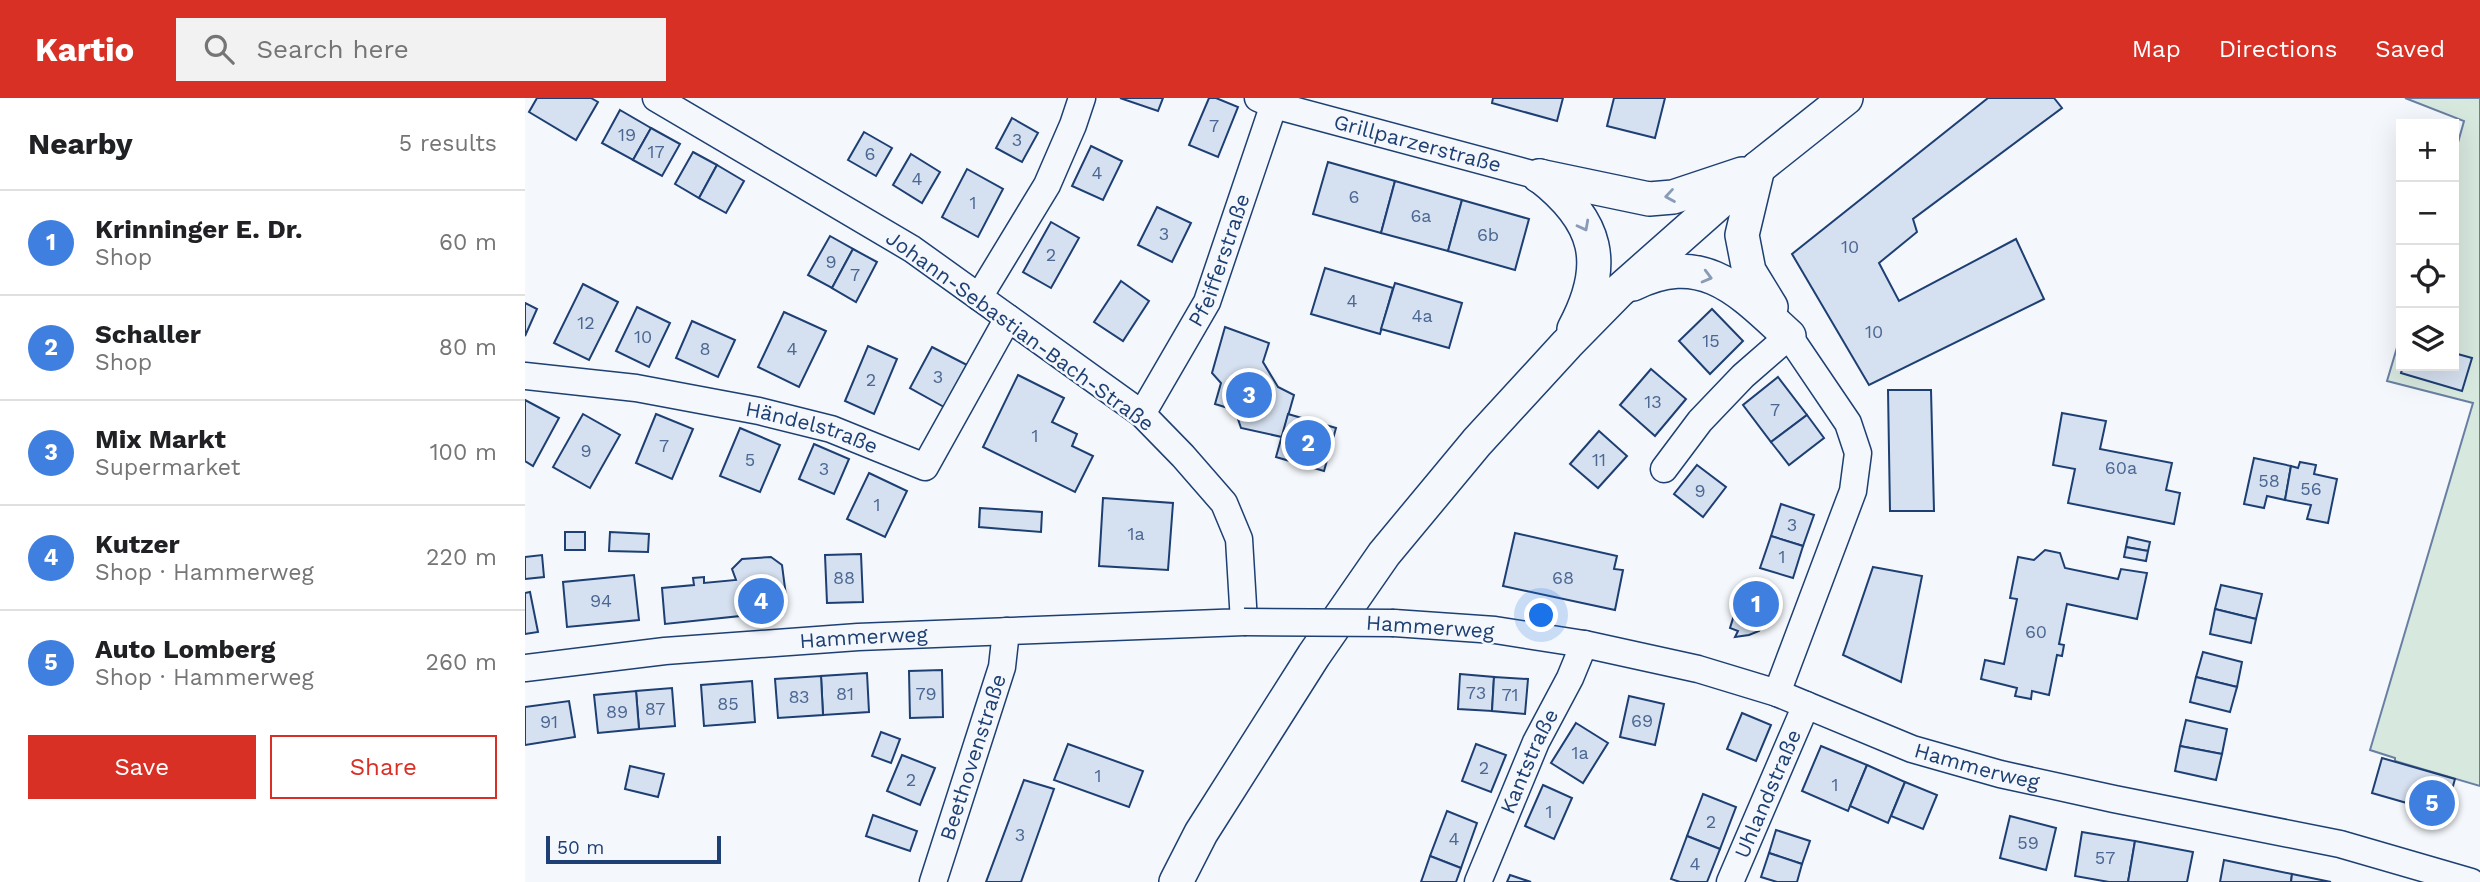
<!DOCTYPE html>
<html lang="en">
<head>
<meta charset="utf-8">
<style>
  :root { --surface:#fff; --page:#f2f2f2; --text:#202124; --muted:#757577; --line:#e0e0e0; --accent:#d93025 }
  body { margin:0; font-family:"Work Sans",sans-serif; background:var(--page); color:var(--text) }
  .controls { position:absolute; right:21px; top:21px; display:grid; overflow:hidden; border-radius:0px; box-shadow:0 7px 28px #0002 }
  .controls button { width:63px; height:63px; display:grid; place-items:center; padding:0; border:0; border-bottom:2px solid var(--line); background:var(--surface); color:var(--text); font:35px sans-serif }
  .scale { position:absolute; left:21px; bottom:18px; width:175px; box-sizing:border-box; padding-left:7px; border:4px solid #1d3f73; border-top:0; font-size:19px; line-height:24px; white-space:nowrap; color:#1d3f73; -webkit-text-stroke:5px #f4f7fb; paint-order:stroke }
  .you { position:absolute; left:1017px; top:518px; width:24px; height:24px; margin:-18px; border:5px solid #fff; border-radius:50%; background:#1a73e8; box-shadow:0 0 0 10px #1a73e833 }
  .badge { display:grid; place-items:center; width:46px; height:46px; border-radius:50%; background:var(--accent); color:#fff; font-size:23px; font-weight:700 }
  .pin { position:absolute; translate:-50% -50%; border:4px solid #fff; box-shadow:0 2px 7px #0006 }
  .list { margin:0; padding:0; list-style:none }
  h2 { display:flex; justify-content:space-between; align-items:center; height:91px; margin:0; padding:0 28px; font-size:30px }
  h2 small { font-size:23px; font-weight:400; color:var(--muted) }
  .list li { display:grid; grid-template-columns:46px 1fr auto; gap:21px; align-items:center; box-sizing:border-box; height:105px; padding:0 28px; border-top:2px solid var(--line) }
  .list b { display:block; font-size:26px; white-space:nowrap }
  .list p { margin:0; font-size:23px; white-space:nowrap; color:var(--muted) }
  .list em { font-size:23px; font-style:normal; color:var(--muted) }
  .actions { display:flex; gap:14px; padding:21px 28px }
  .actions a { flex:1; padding:16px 0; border:2px solid var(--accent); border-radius:0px; text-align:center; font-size:24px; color:var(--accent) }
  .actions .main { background:var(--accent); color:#fff }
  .icon { flex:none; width:38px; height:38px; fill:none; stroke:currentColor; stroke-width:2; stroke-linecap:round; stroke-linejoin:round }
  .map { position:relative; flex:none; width:1955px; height:784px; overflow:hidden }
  header { display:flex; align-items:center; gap:42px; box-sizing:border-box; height:98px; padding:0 35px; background:var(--accent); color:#fff }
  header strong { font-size:33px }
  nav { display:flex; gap:38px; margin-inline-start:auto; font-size:24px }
  .search { width:490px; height:63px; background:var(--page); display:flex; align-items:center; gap:18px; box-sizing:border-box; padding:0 24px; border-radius:0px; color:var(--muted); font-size:26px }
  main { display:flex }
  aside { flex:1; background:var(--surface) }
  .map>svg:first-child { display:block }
</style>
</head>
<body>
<header>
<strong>Kartio</strong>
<div class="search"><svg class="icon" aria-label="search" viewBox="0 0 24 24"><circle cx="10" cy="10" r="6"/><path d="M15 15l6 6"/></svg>Search here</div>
<nav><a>Map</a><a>Directions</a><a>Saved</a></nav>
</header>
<main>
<aside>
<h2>Nearby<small>5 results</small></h2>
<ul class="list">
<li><span class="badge" style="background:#3f7fe0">1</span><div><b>Krinninger E. Dr.</b><p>Shop</p></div><em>60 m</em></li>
<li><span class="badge" style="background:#3f7fe0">2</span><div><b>Schaller</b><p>Shop</p></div><em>80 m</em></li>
<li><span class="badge" style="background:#3f7fe0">3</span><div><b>Mix Markt</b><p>Supermarket</p></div><em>100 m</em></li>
<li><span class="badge" style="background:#3f7fe0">4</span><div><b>Kutzer</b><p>Shop · Hammerweg</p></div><em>220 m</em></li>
<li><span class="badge" style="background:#3f7fe0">5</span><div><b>Auto Lomberg</b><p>Shop · Hammerweg</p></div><em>260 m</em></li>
</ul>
<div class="actions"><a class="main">Save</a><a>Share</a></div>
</aside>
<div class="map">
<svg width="1955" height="784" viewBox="0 0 1955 784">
  <rect width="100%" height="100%" fill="#f4f7fb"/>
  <path fill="#d7e8df" stroke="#687fa3" stroke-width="2" d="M1880,0H1955V688L1870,663V660L1845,652L1948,305L1862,283L1876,236V268H1929V59L1939,23Z"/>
  <g fill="#d5e0f0" stroke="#1d3f73" stroke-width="2">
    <path d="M12,0H66L73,4L51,42L4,14Z"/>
    <path d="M595,0H638L633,13Z"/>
    <path d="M684,0H691L713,9L693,59L664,47Z"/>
    <path d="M968,0H1038L1032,23L967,5Z"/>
    <path d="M1089,0H1140L1130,40L1082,28Z"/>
    <path d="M1463,0H1529L1537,10L1388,121L1392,134L1354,165L1374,203L1491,141L1519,201L1344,287L1267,156Z"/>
    <path d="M95,12L126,30L108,62L77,45Z"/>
    <path d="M487,20L513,35L497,64L471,50Z"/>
    <path d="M126,30L155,46L137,78L108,62Z"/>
    <path d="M339,34L367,50L351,78L323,62Z"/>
    <path d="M566,48L597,63L578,102L547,88Z"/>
    <path d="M168,54L192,67L174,100L150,86Z"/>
    <path d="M386,56L415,74L397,105L368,87Z"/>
    <path d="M803,64L870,83L856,135L788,116Z"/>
    <path d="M192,67L219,83L201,115L174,100Z"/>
    <path d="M442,71L478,91L453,139L417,119Z"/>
    <path d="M870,83L937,102L923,153L856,135Z"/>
    <path d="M937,102L1004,121L990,172L923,153Z"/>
    <path d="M632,109L666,125L647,164L613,147Z"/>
    <path d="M526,124L554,140L526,190L498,174Z"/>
    <path d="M305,138L328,151L307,190L283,177Z"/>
    <path d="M328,151L352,164L331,204L307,190Z"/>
    <path d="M800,170L868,190L855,236L786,216Z"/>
    <path d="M596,183L624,203L598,243L569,224Z"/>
    <path d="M870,185L937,205L924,250L856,231Z"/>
    <path d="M58,186L93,204L64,262L29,245Z"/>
    <path d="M0,205L12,211L0,238Z"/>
    <path d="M112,209L145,225L124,269L91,253Z"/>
    <path d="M1187,211L1218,243L1185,276L1154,243Z"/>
    <path d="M259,214L301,233L274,289L233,269Z"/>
    <path d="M167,223L210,242L193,279L151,260Z"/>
    <path d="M700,229L744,245L738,264L753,289L769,297L757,339L716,330L710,312L690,306L696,285L687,275Z"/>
    <path d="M343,248L372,261L349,316L320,303Z"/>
    <path d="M407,249L442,267L419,309L385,290Z"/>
    <path d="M1929,255L1947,260L1937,293L1876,275L1878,268H1929Z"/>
    <path d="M1126,271L1161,301L1130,338L1095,307Z"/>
    <path d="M493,277L539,300L527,324L552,336L547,348L568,358L550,394L458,349Z"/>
    <path d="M1253,279L1282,317L1246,344L1218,307Z"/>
    <path d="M1363,292H1406L1409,413H1365Z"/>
    <path d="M0,302L34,320L8,368L0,363Z"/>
    <path d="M1537,315L1581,323L1575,351L1647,365L1641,392L1655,395L1649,426L1543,405L1550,371L1528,367Z"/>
    <path d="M58,316L95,337L65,390L28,369Z"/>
    <path d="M131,316L168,331L147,381L111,365Z"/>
    <path d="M763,316L811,330L799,373L751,359Z"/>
    <path d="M1282,317L1299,340L1264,367L1246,344Z"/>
    <path d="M215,330L255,347L235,394L195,378Z"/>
    <path d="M1074,333L1102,358L1073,390L1045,366Z"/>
    <path d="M289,346L324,361L309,396L274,381Z"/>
    <path d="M1729,360L1766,368L1760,402L1742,398L1739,410L1719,406Z"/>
    <path d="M1775,364L1791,367L1789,376L1812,381L1803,425L1782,421L1786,407L1760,402L1766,368L1773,370Z"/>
    <path d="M1172,367L1201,389L1178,419L1149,396Z"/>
    <path d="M344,375L382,393L360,439L322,421Z"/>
    <path d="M578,400L648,405L643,472L574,468Z"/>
    <path d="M1256,406L1289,417L1278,448L1246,438Z"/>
    <path d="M455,410L517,414L516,434L454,429Z"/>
    <rect x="40" y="434" width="20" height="18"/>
    <path d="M85,434L124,436L123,454L84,453Z"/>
    <path d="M990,435L1092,458L1089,471L1098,472L1090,512L978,488Z"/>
    <path d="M1246,438L1278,448L1268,480L1235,470Z"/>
    <path d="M1603,439L1625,444L1623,453L1601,449Z"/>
    <path d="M1601,449L1623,453L1621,463L1599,459Z"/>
    <path d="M1520,452L1535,455L1540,470L1593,481L1596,471L1622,475L1612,521L1542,506L1534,546L1539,547L1537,558L1532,557L1524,597L1507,593L1506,601L1490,598L1492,590L1456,581L1460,562L1479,566L1492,501L1485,500L1493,459L1509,462Z"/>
    <path d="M336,456L338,504L302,505L300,457Z"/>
    <path d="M17,457L19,479L0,481V459Z"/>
    <path d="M246,459L257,467L261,498L250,510L215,513V518L140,526L137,490L169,487L168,480L179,479V485L211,482L207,471L217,461Z"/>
    <path d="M1348,469L1397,478L1376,584L1318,557Z"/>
    <path d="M109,477L114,522L42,529L38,484Z"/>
    <path d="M1230,487L1253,496L1248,515L1234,533L1224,537L1210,539L1213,533L1205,530L1216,495L1226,497Z"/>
    <path d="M1696,487L1737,496L1731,521L1690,511Z"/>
    <path d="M5,494L13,534L0,536V495Z"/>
    <path d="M1690,511L1731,521L1726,545L1685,536Z"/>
    <path d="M1678,554L1717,564L1712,589L1671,579Z"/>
    <path d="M417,572L418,619L385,620L384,573Z"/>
    <path d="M342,575L344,614L298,617L296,578Z"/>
    <path d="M935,576L969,579L967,613L933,611Z"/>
    <path d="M296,578L298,617L253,620L250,581Z"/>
    <path d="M969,579L1003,581L1000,616L967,613Z"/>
    <path d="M1671,579L1712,589L1705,614L1665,604Z"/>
    <path d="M227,583L230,624L179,628L176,587Z"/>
    <path d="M147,590L150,628L114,631L111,593Z"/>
    <path d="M111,593L114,631L73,635L69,597Z"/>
    <path d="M1104,598L1139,606L1130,647L1095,639Z"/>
    <path d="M44,603L50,639L0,647V609Z"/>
    <path d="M1217,615L1246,627L1231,663L1202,651Z"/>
    <path d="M1661,622L1702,631L1697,656L1655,648Z"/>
    <path d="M1051,625L1083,645L1058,685L1026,665Z"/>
    <path d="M356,634L375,641L366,665L347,658Z"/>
    <path d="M543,646L618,673L604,709L529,682Z"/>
    <path d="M951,646L981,657L966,694L937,683Z"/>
    <path d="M1296,648L1342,667L1323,713L1277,693Z"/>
    <path d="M1655,648L1697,656L1691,682L1650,673Z"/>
    <path d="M377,657L410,670L395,707L362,693Z"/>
    <path d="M1857,660L1930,681L1920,716L1847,695Z"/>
    <path d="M1342,667L1380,684L1363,725L1325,708Z"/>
    <path d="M105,668L139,676L133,699L100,691Z"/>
    <path d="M499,682L529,691L496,784H461Z"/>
    <path d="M1380,684L1412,697L1398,731L1366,718Z"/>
    <path d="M1018,687L1047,700L1029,741L1000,728Z"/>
    <path d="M1178,696L1211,709L1195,751L1162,738Z"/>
    <path d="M922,713L952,725L936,770L905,758Z"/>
    <path d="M348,717L392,733L385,753L341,738Z"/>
    <path d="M1485,718L1531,730L1521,772L1475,760Z"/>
    <path d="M1251,732L1285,743L1277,766L1244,755Z"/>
    <path d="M1557,734L1610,743L1603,784H1584L1550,778Z"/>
    <path d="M1162,738L1195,751L1182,784H1155L1146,781Z"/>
    <path d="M1610,743L1668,754L1662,784H1603Z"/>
    <path d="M1244,755L1277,766L1272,784H1252L1236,779Z"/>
    <path d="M905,758L936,770L931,784H896Z"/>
    <path d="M1699,762L1767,776L1766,784H1695Z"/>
    <path d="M1767,776L1806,784H1766Z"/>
    <path d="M985,777L1006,784H982Z"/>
  </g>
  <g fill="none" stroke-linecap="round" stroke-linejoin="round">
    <g stroke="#1d3f73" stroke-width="29">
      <g id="minor">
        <path id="s1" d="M733,0L749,7L1014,78"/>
        <path d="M454,199L522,87L548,27L557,0"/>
        <path id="s2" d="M0,278L111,290L234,313L306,331L400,369L483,220"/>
        <path id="s3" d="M617,316L682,204L751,0"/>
        <path d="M1139,371L1175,323L1218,278L1264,238L1323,325L1333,355L1328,393L1252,595"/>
        <path id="s4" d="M869,525L970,532L1059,546L1173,571L1252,595L1387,651L1475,676L1589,701L1815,746L1946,784"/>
        <path id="s5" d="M0,570L140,553L333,539L719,524L714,441L699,405L658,358L617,316L387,151L131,0"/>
        <path id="s6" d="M408,784L477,569L481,533"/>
        <path id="s7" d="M953,784L1011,644L1045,580L1059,546"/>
        <path id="s8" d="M1205,784L1281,607"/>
      </g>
    </g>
    <g stroke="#1d3f73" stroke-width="36">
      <g id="major">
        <path d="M1233,70L1217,137L1224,173L1246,209"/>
        <path d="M1014,78L1124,101L1148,99L1217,76"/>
        <path d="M1015,78C1073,123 1084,166 1049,231"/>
        <path d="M1108,186C1178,151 1216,194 1264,238"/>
        <path d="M651,784L676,735L789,557L859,456L952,344L1042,246L1094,193L1233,70L1321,0"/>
      </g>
    </g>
    <use href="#minor" stroke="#f4f7fb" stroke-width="26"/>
    <use href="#major" stroke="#f4f7fb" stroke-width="33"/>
    <g stroke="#1d3f73" stroke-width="29" stroke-linecap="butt">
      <path id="minor-bridge" d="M719,524L869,525"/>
    </g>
    <use href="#minor-bridge" stroke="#f4f7fb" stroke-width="26"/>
  </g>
  <defs><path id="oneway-chevron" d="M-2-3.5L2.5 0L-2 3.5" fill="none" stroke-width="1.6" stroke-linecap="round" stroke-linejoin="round" transform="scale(1.75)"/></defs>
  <g stroke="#889bb7">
    <use href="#oneway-chevron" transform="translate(1145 98) rotate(171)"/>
    <use href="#oneway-chevron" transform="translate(1059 128) rotate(62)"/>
    <use href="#oneway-chevron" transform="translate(1182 179) rotate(15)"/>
  </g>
  <g text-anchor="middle" stroke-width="5" stroke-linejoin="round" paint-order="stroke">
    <g font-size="18" fill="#4b6792">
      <text x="689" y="34">7</text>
      <text x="102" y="43">19</text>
      <text x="492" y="48">3</text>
      <text x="131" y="60">17</text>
      <text x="345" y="62">6</text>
      <text x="572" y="81">4</text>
      <text x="392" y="87">4</text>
      <text x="829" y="105">6</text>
      <text x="448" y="111">1</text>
      <text x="896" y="124">6a</text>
      <text x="639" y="142">3</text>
      <text x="963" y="143">6b</text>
      <text x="1325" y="155">10</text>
      <text x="526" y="163">2</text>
      <text x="306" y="170">9</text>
      <text x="330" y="183">7</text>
      <text x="827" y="209">4</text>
      <text x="897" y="224">4a</text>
      <text x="61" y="231">12</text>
      <text x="1349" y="240">10</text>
      <text x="118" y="245">10</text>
      <text x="1186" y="249">15</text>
      <text x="180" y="257">8</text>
      <text x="267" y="257">4</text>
      <text x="413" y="285">3</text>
      <text x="346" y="288">2</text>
      <text x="1128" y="310">13</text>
      <text x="1250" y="318">7</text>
      <text x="510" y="344">1</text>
      <text x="139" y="354">7</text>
      <text x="61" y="359">9</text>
      <text x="225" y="368">5</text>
      <text x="1074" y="368">11</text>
      <text x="1596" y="376">60a</text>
      <text x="299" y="377">3</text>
      <text x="1744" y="389">58</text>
      <text x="1786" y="397">56</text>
      <text x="1175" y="399">9</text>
      <text x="352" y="413">1</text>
      <text x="1267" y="433">3</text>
      <text x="611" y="442">1a</text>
      <text x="1257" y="465">1</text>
      <text x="319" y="486">88</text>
      <text x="1038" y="486">68</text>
      <text x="76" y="509">94</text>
      <text x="1511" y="540">60</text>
      <text x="951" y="601">73</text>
      <text x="320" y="602">81</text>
      <text x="401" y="602">79</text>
      <text x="985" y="603">71</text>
      <text x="274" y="605">83</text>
      <text x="203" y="612">85</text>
      <text x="130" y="617">87</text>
      <text x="92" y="620">89</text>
      <text x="1117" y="629">69</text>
      <text x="24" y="630">91</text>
      <text x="1055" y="661">1a</text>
      <text x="959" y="676">2</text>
      <text x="573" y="684">1</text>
      <text x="386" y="688">2</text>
      <text x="1310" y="693">1</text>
      <text x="1024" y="720">1</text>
      <text x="1186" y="730">2</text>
      <text x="495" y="743">3</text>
      <text x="929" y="747">4</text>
      <text x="1503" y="751">59</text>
      <text x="1580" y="766">57</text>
      <text x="1170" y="772">4</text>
    </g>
    <g font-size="21" fill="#1d3f73" stroke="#f4f7fb">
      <text dy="7" stroke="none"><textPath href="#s1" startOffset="166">Grillparzerstraße</textPath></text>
      <text dy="7" stroke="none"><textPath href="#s3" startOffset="173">Pfeifferstraße</textPath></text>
      <text transform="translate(495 233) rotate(36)" y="7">Johann-Sebastian-Bach-Straße</text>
      <text dy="7" stroke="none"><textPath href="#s2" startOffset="292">Händelstraße</textPath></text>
      <text transform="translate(905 529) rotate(4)" y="7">Hammerweg</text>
      <text dy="7" stroke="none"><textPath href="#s5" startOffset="340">Hammerweg</textPath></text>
      <text dy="7" stroke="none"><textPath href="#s6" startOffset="131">Beethovenstraße</textPath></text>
      <text dy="7" stroke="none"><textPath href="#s7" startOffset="131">Kantstraße</textPath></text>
      <text dy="7" stroke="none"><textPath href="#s4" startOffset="604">Hammerweg</textPath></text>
      <text dy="7" stroke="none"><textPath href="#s8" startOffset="96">Uhlandstraße</textPath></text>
    </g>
  </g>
</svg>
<div class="controls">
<button>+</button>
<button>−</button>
<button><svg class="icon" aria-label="locate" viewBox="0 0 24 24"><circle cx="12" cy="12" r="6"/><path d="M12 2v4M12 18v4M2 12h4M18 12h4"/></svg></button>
<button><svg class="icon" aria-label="layers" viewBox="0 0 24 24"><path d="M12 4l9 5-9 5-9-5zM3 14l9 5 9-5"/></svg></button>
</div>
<div class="scale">50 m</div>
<div class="you"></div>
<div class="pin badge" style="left:1231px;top:506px;background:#3f7fe0">1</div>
<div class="pin badge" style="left:783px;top:345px;background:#3f7fe0">2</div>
<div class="pin badge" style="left:724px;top:297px;background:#3f7fe0">3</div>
<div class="pin badge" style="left:236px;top:503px;background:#3f7fe0">4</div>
<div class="pin badge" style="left:1907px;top:705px;background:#3f7fe0">5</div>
</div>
</main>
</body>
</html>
